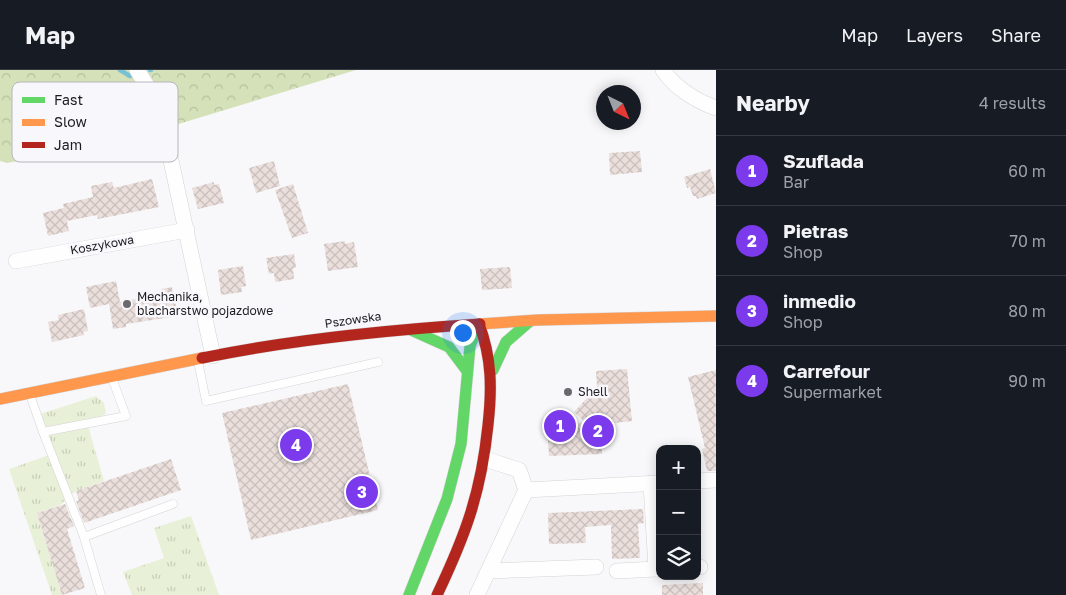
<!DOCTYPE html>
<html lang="en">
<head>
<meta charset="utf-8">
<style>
  :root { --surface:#171b24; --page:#242831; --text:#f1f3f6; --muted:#9ea1a6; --line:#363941; --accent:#7c3aed }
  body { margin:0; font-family:"Golos Text",sans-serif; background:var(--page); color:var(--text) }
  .controls { position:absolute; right:15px; bottom:15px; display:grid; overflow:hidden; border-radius:10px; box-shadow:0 2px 12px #0003 }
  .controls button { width:45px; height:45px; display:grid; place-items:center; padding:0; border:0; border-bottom:1px solid var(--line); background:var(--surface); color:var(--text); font:25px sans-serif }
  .compass { position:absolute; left:596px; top:15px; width:45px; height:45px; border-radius:50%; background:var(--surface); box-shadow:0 2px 12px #0003; rotate:137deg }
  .you { position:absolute; left:462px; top:262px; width:18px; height:18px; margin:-12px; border:4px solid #fff; border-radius:50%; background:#1a73e8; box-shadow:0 0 0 8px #1a73e833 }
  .badge { display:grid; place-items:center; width:32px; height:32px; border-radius:50%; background:var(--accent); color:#fff; font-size:16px; font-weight:700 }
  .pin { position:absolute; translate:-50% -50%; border:2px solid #fff; box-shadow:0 1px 5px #0006 }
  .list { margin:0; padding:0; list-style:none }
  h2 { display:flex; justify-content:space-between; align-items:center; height:65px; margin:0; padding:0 20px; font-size:21px }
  h2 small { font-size:16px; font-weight:400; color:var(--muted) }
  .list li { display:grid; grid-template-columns:32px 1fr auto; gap:15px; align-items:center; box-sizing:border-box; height:70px; padding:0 20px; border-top:1px solid var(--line) }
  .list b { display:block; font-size:19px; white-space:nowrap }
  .list p { margin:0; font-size:16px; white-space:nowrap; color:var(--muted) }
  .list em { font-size:16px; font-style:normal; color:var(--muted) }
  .icon { flex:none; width:28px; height:28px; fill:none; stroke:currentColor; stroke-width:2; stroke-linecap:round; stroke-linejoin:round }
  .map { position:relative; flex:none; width:716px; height:525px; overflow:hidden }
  header { display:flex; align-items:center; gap:30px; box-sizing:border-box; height:70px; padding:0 25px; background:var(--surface); border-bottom:1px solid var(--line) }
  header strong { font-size:24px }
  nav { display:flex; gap:28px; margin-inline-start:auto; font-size:18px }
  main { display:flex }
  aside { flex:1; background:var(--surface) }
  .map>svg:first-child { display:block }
</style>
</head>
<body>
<header>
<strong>Map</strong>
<nav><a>Map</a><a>Layers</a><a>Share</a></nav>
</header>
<main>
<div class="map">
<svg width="716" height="525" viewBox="0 0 716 525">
  <defs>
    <pattern id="grass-tufts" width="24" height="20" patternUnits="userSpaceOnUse" patternTransform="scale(1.25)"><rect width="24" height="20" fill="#e8f1d7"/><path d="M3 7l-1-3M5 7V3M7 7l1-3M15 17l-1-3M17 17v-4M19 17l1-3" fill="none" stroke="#c7ceb8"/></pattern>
    <pattern id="forest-crowns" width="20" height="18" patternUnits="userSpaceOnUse" patternTransform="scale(1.25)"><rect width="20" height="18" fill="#d4e1b9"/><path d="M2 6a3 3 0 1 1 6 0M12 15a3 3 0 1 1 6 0" fill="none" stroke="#b6c19f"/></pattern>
    <pattern id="building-cross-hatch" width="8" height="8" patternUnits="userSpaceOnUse" patternTransform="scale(1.25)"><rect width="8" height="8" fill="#ebdfdc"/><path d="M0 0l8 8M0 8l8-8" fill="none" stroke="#c9bfbc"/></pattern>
  </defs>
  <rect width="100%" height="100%" fill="#f8f8fb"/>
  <g fill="url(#grass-tufts)">
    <path d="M96,326L104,333L106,344L87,352L104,411L76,421L60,435L37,443L62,525H52L9,399L52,384L37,345Z"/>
    <path d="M191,446L219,525H132L123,502L164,488L154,458Z"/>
  </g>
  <path fill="url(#forest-crowns)" d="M0,0H356L172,56L155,67L7,93L0,91Z"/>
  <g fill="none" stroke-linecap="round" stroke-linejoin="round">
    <g stroke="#77c1d4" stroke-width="4.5">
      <path d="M120,0L130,6"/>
      <path d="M150,0H151"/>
    </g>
  </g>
  <g fill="url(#building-cross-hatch)">
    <path d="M640,81L642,102L610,105L609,83Z"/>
    <path d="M274,91L280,116L256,123L249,98Z"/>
    <path d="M710,99L716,123L697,129L696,126H693L690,117L687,118L684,107Z"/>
    <path d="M152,109L159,137L98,149L97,145L67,151L69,161L48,166L43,143L64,138L63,134L93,127L91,116L112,112L114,118Z"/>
    <path d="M214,112V115L219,114L224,133L198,139L192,118Z"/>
    <path d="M293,114L308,163L292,168L275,120Z"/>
    <path d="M345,171V174L354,172L358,197L328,201L324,174Z"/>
    <path d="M294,184L296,198H293L294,209L275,212L274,203L269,204L266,188Z"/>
    <path d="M243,196L246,216L241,217L242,222L221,225L218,200Z"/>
    <path d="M510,197L512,218L482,220L480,199Z"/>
    <path d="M116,211L120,232L162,224L161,219L172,217L178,246L126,254V257L113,259L109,234L90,238L86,217Z"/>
    <path d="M84,239L88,261L83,262L84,265L52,272L48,252L59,250L58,245Z"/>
    <path d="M627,299L632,351L614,353L607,360L601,367L602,384L549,386L547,354L586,353L574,342L597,317L596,301Z"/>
    <path d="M716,300V401H707L702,379L705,378L688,307Z"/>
    <path d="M348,314L378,440L251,470L222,343Z"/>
    <path d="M171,389L181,420L84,453L76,431L79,430L76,421Z"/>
    <path d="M65,434L74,456L67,459L85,518L62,525L37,443Z"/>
    <path d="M643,439L644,453L638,454L640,488L612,489L611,455L585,457L586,473L549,474L548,443Z"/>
    <path d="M703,513V525H662V515Z"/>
  </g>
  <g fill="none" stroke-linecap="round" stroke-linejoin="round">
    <g stroke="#d4d4d5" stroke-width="9">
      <g id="lane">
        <path d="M198,291L206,331L378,292"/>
        <path d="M30,325L43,362L126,346L112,308"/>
        <path d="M43,362L84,467L173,434"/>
        <path d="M84,467L101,525"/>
      </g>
    </g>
    <g stroke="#d4d4d5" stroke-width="16">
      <g id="street">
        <path d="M137,0L151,22L164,58L213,286"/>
        <path d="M663,0C675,18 696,31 716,38"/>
        <path d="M16,191L187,160"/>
        <path d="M697,411L716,410"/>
        <path d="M651,413L656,499H660"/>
        <path d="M526,420L660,413"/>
        <path d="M697,497H700"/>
        <path d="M489,501L596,497"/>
        <path d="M617,501L656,499"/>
        <path d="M477,525L526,420L519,400L485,389"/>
      </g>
    </g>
    <g stroke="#d4d4d5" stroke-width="12">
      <g id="fast">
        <path d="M411,260L449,277L467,301"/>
        <path d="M493,300L506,272L530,251"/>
        <path d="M409,525L447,429L461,374L470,276L479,254"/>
      </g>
    </g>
    <g stroke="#d4d4d5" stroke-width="12">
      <g id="slow">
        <path d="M480,254L538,250L716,246"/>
        <path d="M0,329L202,288"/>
      </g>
    </g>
    <g stroke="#d4d4d5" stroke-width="12">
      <g id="jam">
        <path d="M202,288C294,269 387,260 480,254"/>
        <path d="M437,525C466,464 481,423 488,355C492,319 492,288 479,254"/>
      </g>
    </g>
    <use href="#lane" stroke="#fefefe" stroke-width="8"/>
    <use href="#street" stroke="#fefefe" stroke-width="15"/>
    <use href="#fast" stroke="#63d668" stroke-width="11"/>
    <use href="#slow" stroke="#ff974d" stroke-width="11"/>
    <use href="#jam" stroke="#b3261e" stroke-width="11"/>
  </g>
  <g fill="#6a6a6c" stroke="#f7f7fc" stroke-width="2">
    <circle cx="127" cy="234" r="5"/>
    <circle cx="568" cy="322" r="5"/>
  </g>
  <g text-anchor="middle" stroke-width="5" stroke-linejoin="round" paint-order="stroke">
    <g font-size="12" fill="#1d1d1f" stroke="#f7f7fc">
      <text transform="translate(102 175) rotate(-10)" y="4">Koszykowa</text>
      <text transform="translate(353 250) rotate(-8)" y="4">Pszowska</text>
    </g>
    <g font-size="12" fill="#1d1d1f" stroke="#f7f7fc" text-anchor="start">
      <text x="137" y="231">Mechanika,<tspan x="137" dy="14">blacharstwo pojazdowe</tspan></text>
      <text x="578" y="326">Shell</text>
    </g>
  </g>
  <rect x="12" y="12" width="166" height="80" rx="8" fill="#f7f7fc" stroke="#b6b6ba" stroke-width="1"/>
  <rect x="22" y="27" width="23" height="6" fill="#63d668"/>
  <rect x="22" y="49" width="23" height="7" fill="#ff974d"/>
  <rect x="22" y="72" width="23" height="6" fill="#b3261e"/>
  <g font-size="14" fill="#1d1d1f">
    <text x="54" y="35">Fast</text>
    <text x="54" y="57">Slow</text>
    <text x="54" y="80">Jam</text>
  </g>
</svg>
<div class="controls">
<button>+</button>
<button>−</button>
<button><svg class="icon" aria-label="layers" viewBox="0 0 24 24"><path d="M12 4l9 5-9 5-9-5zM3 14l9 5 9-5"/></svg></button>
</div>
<svg class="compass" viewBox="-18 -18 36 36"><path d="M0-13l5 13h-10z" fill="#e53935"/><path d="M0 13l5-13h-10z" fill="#9ea1a6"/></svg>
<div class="you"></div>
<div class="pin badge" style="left:560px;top:356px">1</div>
<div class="pin badge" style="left:598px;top:361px">2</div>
<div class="pin badge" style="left:362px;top:422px">3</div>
<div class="pin badge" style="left:296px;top:375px">4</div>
</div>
<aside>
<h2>Nearby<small>4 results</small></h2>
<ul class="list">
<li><span class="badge">1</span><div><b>Szuflada</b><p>Bar</p></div><em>60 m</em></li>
<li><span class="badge">2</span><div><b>Pietras</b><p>Shop</p></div><em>70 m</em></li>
<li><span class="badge">3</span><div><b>inmedio</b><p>Shop</p></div><em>80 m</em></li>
<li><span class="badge">4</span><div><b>Carrefour</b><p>Supermarket</p></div><em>90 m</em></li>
</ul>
</aside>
</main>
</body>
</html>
